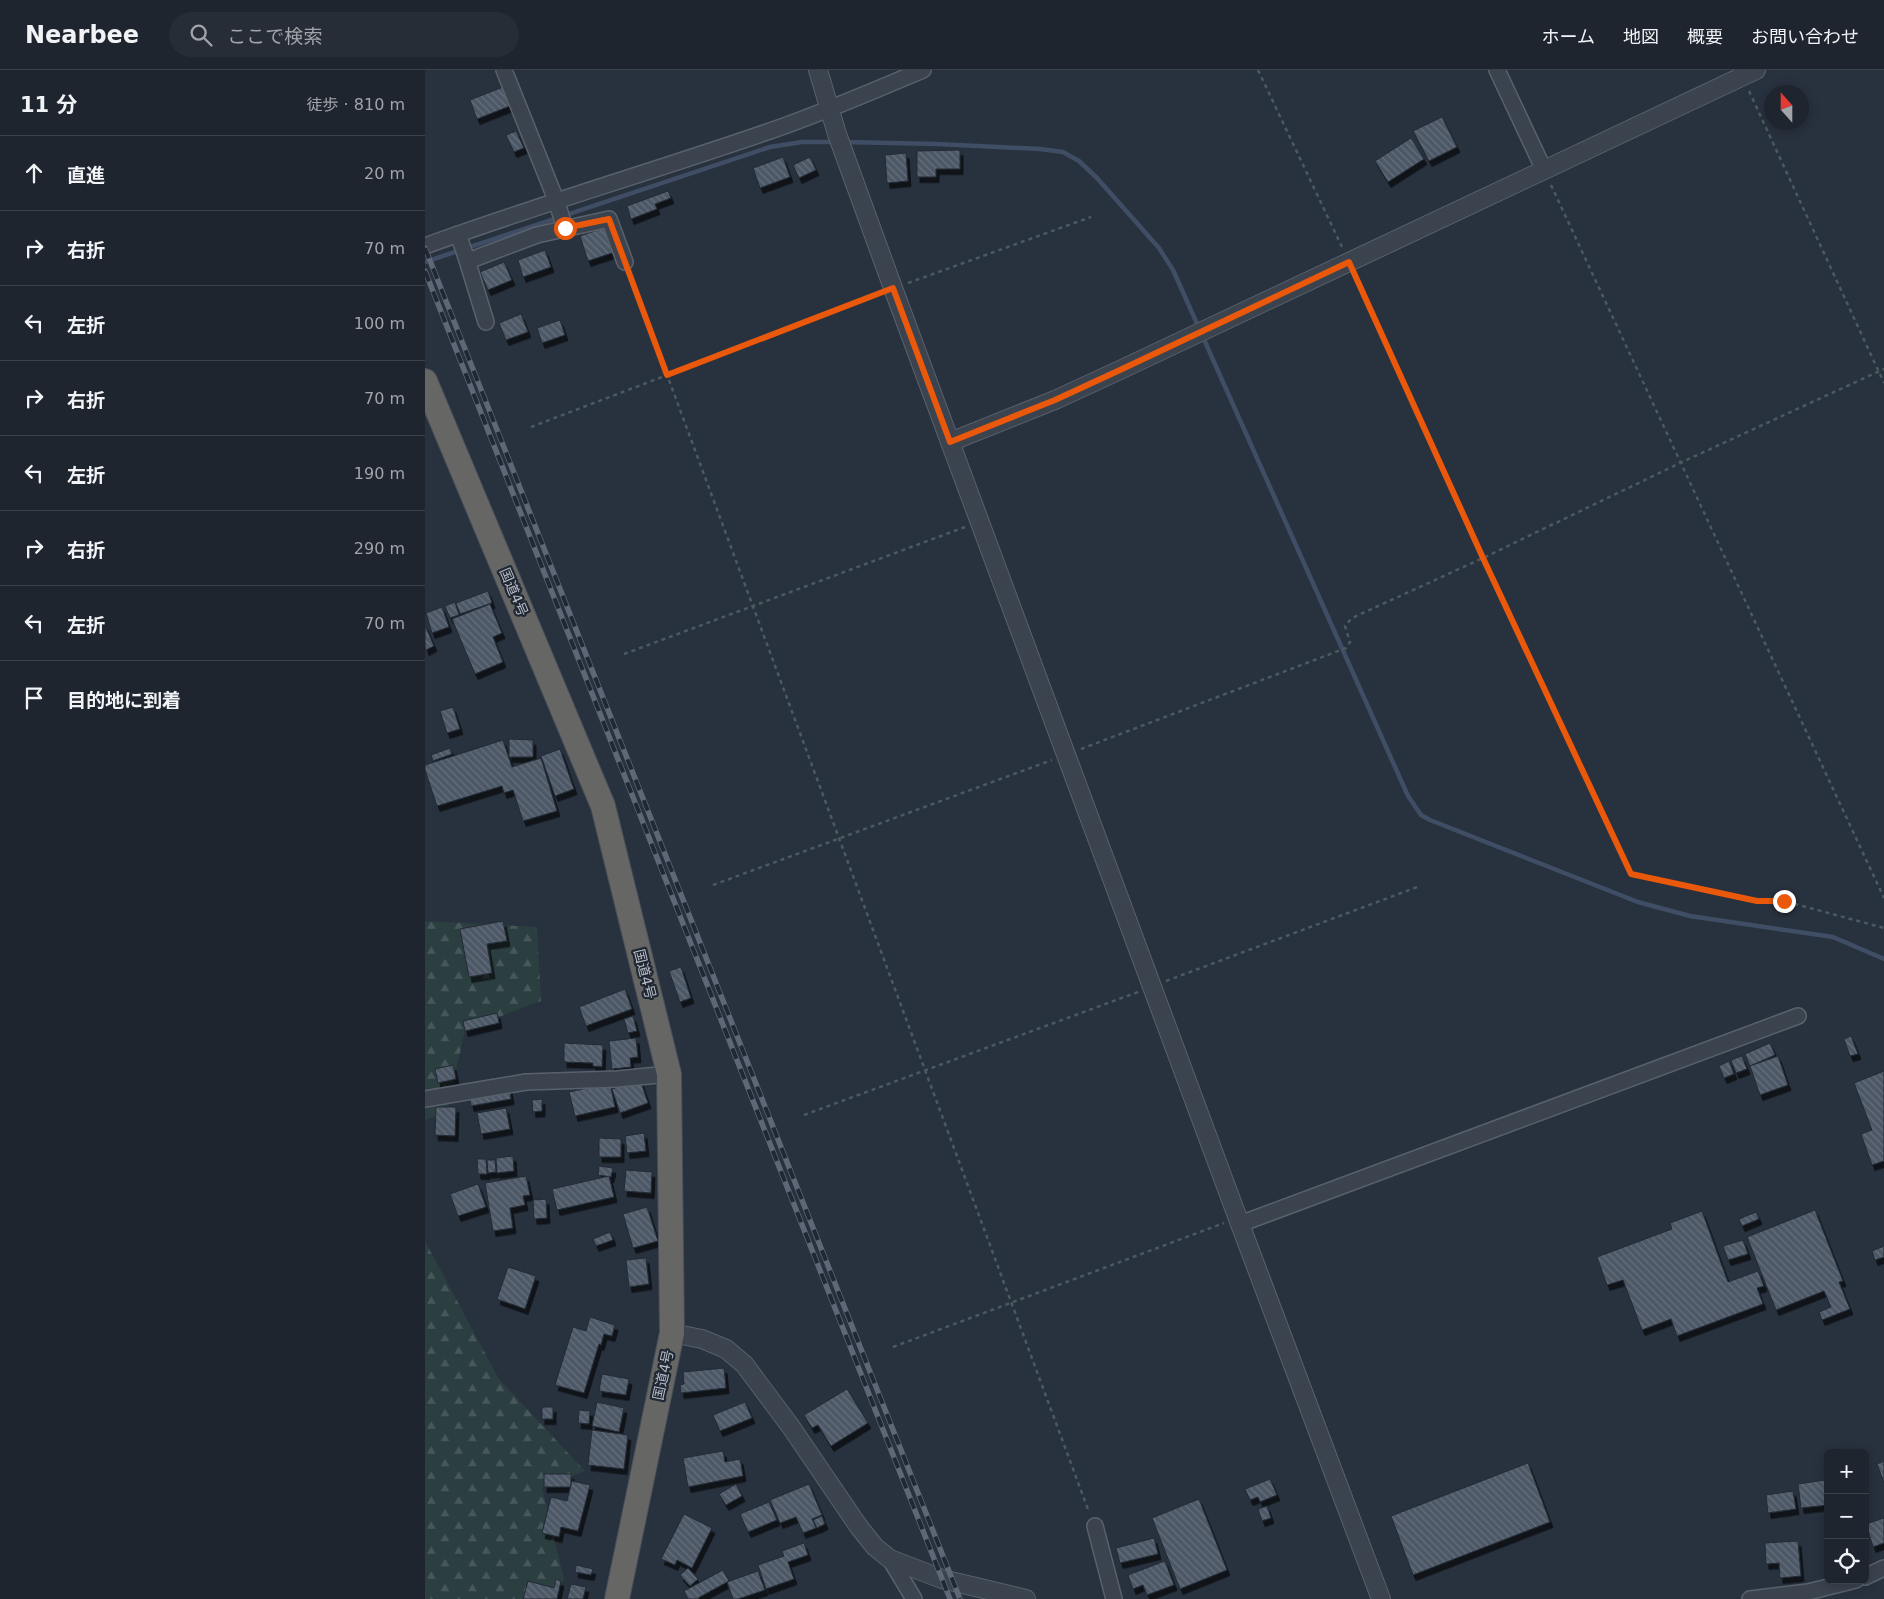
<!DOCTYPE html>
<html lang="ja">
<head>
<meta charset="utf-8">
<style>
  :root { --surface:#1e252e; --page:#262d36; --text:#f1f3f6; --muted:#a1a5aa; --line:#3c424a }
  body { margin:0; font-family:"DejaVu Sans","Noto Sans JP",sans-serif; background:var(--page); color:var(--text) }
  .controls { position:absolute; right:15px; bottom:15px; display:grid; overflow:hidden; border-radius:8px; box-shadow:0 2px 12px #0003 }
  .controls button { width:45px; height:45px; display:grid; place-items:center; padding:0; border:0; border-bottom:1px solid var(--line); background:var(--surface); color:var(--text); font:25px sans-serif }
  .compass { position:absolute; left:1339px; top:15px; width:45px; height:45px; border-radius:50%; background:var(--surface); box-shadow:0 2px 12px #0003; rotate:339deg }
  .stop { position:absolute; width:15px; height:15px; margin:-11px; border:4px solid #ea580c; border-radius:50%; background:#fff }
  .stop.end { background:#ea580c; border-color:#fff; box-shadow:0 1px 5px #0008 }
  .list { margin:0; padding:0; list-style:none }
  h2 { display:flex; justify-content:space-between; align-items:center; height:65px; margin:0; padding:0 20px; font-size:21px }
  h2 small { font-size:16px; font-weight:400; color:var(--muted) }
  .list li { display:grid; grid-template-columns:32px 1fr auto; gap:15px; align-items:center; box-sizing:border-box; height:75px; padding:0 20px; border-top:1px solid var(--line) }
  .list b { display:block; font-size:19px; white-space:nowrap }
  .list em { font-size:16px; font-style:normal; color:var(--muted) }
  .icon { flex:none; width:28px; height:28px; fill:none; stroke:currentColor; stroke-width:2; stroke-linecap:round; stroke-linejoin:round }
  .map { position:relative; flex:none; width:1459px; height:1529px; overflow:hidden }
  header { display:flex; align-items:center; gap:30px; box-sizing:border-box; height:70px; padding:0 25px; background:var(--surface); border-bottom:1px solid var(--line) }
  header strong { font-size:24px }
  nav { display:flex; gap:28px; margin-inline-start:auto; font-size:18px }
  .search { width:350px; height:45px; background:var(--page); display:flex; align-items:center; gap:12px; box-sizing:border-box; padding:0 18px; border-radius:28px; color:var(--muted); font-size:19px }
  main { display:flex }
  aside { flex:1; background:var(--surface) }
  .map>svg:first-child { display:block }
</style>
</head>
<body>
<header>
<strong>Nearbee</strong>
<div class="search"><svg class="icon" aria-label="search" viewBox="0 0 24 24"><circle cx="10" cy="10" r="6"/><path d="M15 15l6 6"/></svg>ここで検索</div>
<nav><a>ホーム</a><a>地図</a><a>概要</a><a>お問い合わせ</a></nav>
</header>
<main>
<aside>
<h2>11 分<small>徒歩 · 810 m</small></h2>
<ul class="list">
<li><svg class="icon" aria-label="ahead" viewBox="0 0 24 24"><path d="M12 20V5M6 11l6-6 6 6"/></svg><div><b>直進</b></div><em>20 m</em></li>
<li><svg class="icon" aria-label="right" viewBox="0 0 24 24"><path d="M7 20v-9h11M14 6l5 5-5 5"/></svg><div><b>右折</b></div><em>70 m</em></li>
<li><svg class="icon" aria-label="left" viewBox="0 0 24 24"><path d="M17 20v-9H6M10 6l-5 5 5 5"/></svg><div><b>左折</b></div><em>100 m</em></li>
<li><svg class="icon" aria-label="right" viewBox="0 0 24 24"><path d="M7 20v-9h11M14 6l5 5-5 5"/></svg><div><b>右折</b></div><em>70 m</em></li>
<li><svg class="icon" aria-label="left" viewBox="0 0 24 24"><path d="M17 20v-9H6M10 6l-5 5 5 5"/></svg><div><b>左折</b></div><em>190 m</em></li>
<li><svg class="icon" aria-label="right" viewBox="0 0 24 24"><path d="M7 20v-9h11M14 6l5 5-5 5"/></svg><div><b>右折</b></div><em>290 m</em></li>
<li><svg class="icon" aria-label="left" viewBox="0 0 24 24"><path d="M17 20v-9H6M10 6l-5 5 5 5"/></svg><div><b>左折</b></div><em>70 m</em></li>
<li><svg class="icon" aria-label="arrive" viewBox="0 0 24 24"><path d="M6 21V4h12l-3 4 3 4H6"/></svg><div><b>目的地に到着</b></div></li>
</ul>
</aside>
<div class="map">
<svg width="1459" height="1529" viewBox="0 0 1459 1529">
  <defs>
    <pattern id="forest-firs" width="22" height="20" patternUnits="userSpaceOnUse" patternTransform="scale(1.25)"><rect width="22" height="20" fill="#2b3e40"/><path d="M5 1l3.5 6h-7zM16 11l3.5 6h-7z" fill="#48585a"/></pattern>
    <pattern id="building-back-hatch" width="6" height="6" patternUnits="userSpaceOnUse" patternTransform="scale(1.25)"><rect width="6" height="6" fill="#4e5866"/><path d="M-1 5l2 2M0 0l6 6M5-1l2 2" fill="none" stroke="#656e7b"/></pattern>
    <filter id="shadow"><feDropShadow dx="3" dy="5.5" stdDeviation="0" flood-color="#0009"/></filter>
  </defs>
  <rect width="100%" height="100%" fill="#28313e"/>
  <g fill="url(#forest-firs)">
    <path d="M0,851L112,857L116,931L40,960L22,1042L0,1050Z"/>
    <path d="M0,1171L74,1309L160,1401L117,1418L139,1509L129,1529H0Z"/>
  </g>
  <g fill="none" stroke-linecap="round" stroke-linejoin="round">
    <g stroke="#3f4e65" stroke-width="4.5">
      <path d="M420,72L513,74L615,79L638,82L654,91L672,108L734,178L748,200L774,258"/>
      <path d="M0,192L345,77L377,72H410"/>
      <path d="M777,265L983,726L996,745L1005,750L1213,832L1265,846L1408,867L1459,889"/>
    </g>
  </g>
  <g fill="url(#building-back-hatch)" stroke="#222a35" filter="url(#shadow)">
    <path d="M78,17L85,36L52,49L45,30Z"/>
    <path d="M1017,47L1032,77L1004,91L988,61Z"/>
    <path d="M91,61L99,78L89,82L81,65Z"/>
    <path d="M986,68L999,89L963,112L950,91Z"/>
    <path d="M535,80V99H511V107H492V81Z"/>
    <path d="M481,83L483,111L462,113L460,85Z"/>
    <path d="M358,87L365,107L335,118L328,98Z"/>
    <path d="M385,87L391,100L374,108L368,95Z"/>
    <path d="M243,121L246,128L230,134L232,139L206,149L202,136Z"/>
    <path d="M184,156L193,181L163,191L155,166Z"/>
    <path d="M120,180L126,197L98,207L93,190Z"/>
    <path d="M79,192L87,210L63,220L55,202Z"/>
    <path d="M96,244L103,262L81,270L74,253Z"/>
    <path d="M135,250L140,265L117,273L112,258Z"/>
    <path d="M63,521L67,533L35,544L31,533Z"/>
    <path d="M30,532L34,545L25,548L20,536Z"/>
    <path d="M65,534L77,563L68,567L78,592L50,604L27,549Z"/>
    <path d="M17,537L24,557L7,563L1,543Z"/>
    <path d="M0,555L9,576L1,580L0,577Z"/>
    <path d="M28,637L35,659L22,663L15,641Z"/>
    <path d="M84,669L108,670V687H84Z"/>
    <path d="M78,670L87,697L116,688L132,741L98,751L88,720L79,723L77,716L12,736L0,700V695Z"/>
    <path d="M25,678L27,684L8,691L6,685Z"/>
    <path d="M135,679L149,719L130,726L116,686Z"/>
    <path d="M78,851L82,871L62,874L67,903L44,907L35,859Z"/>
    <path d="M256,897L266,928L255,932L244,901Z"/>
    <path d="M200,919L207,939L161,956L154,937Z"/>
    <path d="M72,943L74,953L40,961L38,951Z"/>
    <path d="M208,946L212,961L203,963L199,949Z"/>
    <path d="M1426,966L1433,984L1425,986L1419,969Z"/>
    <path d="M211,968L213,987L205,988L206,997L187,999L184,971Z"/>
    <path d="M139,973L178,975L177,997L168,996V993L139,992Z"/>
    <path d="M1345,973L1350,985L1325,996L1320,984Z"/>
    <path d="M1317,986L1322,999L1311,1003L1306,990Z"/>
    <path d="M1353,986L1363,1015L1335,1025L1325,996Z"/>
    <path d="M1304,991L1309,1004L1299,1008L1294,996Z"/>
    <path d="M28,995L31,1009L13,1013L10,999Z"/>
    <path d="M1459,1001V1091L1447,1095L1436,1064L1447,1060L1429,1013Z"/>
    <path d="M215,1009L223,1033L195,1043L187,1019Z"/>
    <path d="M185,1013L190,1037L150,1046L144,1022Z"/>
    <path d="M84,1016L86,1029L46,1036L44,1024Z"/>
    <path d="M117,1029V1041L108,1042L107,1030Z"/>
    <path d="M11,1037H31L30,1066L10,1065Z"/>
    <path d="M81,1038L85,1059L56,1064L52,1043Z"/>
    <path d="M219,1063L221,1081L202,1083L200,1066Z"/>
    <path d="M174,1068L196,1069V1087H174Z"/>
    <path d="M88,1086L89,1101L72,1103L71,1088Z"/>
    <path d="M52,1089H61L62,1104H53Z"/>
    <path d="M62,1090H70L71,1102L63,1103Z"/>
    <path d="M174,1096L188,1098L186,1107L173,1105Z"/>
    <path d="M201,1100L227,1102L226,1123L199,1121Z"/>
    <path d="M101,1106L105,1125L98,1126L100,1135L85,1138L88,1158L68,1161L60,1113Z"/>
    <path d="M184,1106L189,1127L132,1140L127,1119Z"/>
    <path d="M53,1114L61,1137L33,1146L25,1124Z"/>
    <path d="M121,1129L122,1148L109,1149L108,1130Z"/>
    <path d="M222,1137L233,1171L208,1178L198,1144Z"/>
    <path d="M1390,1140L1418,1211L1414,1212L1425,1239L1397,1250L1394,1242L1406,1237L1399,1221L1351,1240L1322,1167Z"/>
    <path d="M1277,1141L1303,1212L1333,1201L1339,1216L1332,1218L1338,1234L1252,1266L1246,1249L1217,1260L1198,1210L1182,1215L1172,1187L1247,1159L1245,1153Z"/>
    <path d="M1331,1142L1334,1149L1317,1156L1314,1149Z"/>
    <path d="M185,1162L188,1170L171,1176L168,1169Z"/>
    <path d="M1318,1170L1323,1184L1303,1190L1298,1176Z"/>
    <path d="M1459,1176V1187L1450,1190L1447,1181Z"/>
    <path d="M221,1188L224,1214L204,1217L201,1190Z"/>
    <path d="M83,1197L111,1206L100,1239L72,1229Z"/>
    <path d="M165,1247L190,1255L187,1266L179,1264L176,1275L174,1274L159,1323L130,1315L148,1257L161,1261Z"/>
    <path d="M299,1298L301,1318L256,1323L255,1315L259,1314L258,1302Z"/>
    <path d="M177,1304L204,1309L201,1325L174,1321Z"/>
    <path d="M422,1319L443,1353L406,1376L393,1355L387,1358L379,1345Z"/>
    <path d="M172,1332L199,1338L194,1362L167,1356Z"/>
    <path d="M320,1332L327,1348L295,1361L288,1345Z"/>
    <rect x="117" y="1337" width="11" height="12"/>
    <path d="M154,1340L165,1341L164,1354L153,1353Z"/>
    <path d="M167,1360L203,1365L199,1399L163,1395Z"/>
    <path d="M298,1381L300,1392L315,1389L318,1406L263,1417L258,1388Z"/>
    <path d="M1459,1391V1413L1452,1394Z"/>
    <path d="M1103,1393L1125,1452L988,1505L966,1446Z"/>
    <path d="M1403,1394V1435L1376,1438L1373,1414L1400,1410L1398,1395Z"/>
    <rect x="119" y="1404" width="27" height="13"/>
    <path d="M845,1409L852,1425L835,1432L833,1427L825,1430L820,1419Z"/>
    <path d="M147,1411L165,1415L153,1461L136,1457L134,1467L117,1463L126,1427L142,1431Z"/>
    <path d="M311,1414L317,1426L301,1435L294,1424Z"/>
    <path d="M384,1414L397,1445L387,1449L391,1458L378,1463L371,1447L355,1453L345,1430Z"/>
    <path d="M1368,1421L1371,1439L1343,1443L1341,1425Z"/>
    <path d="M774,1429L802,1500L755,1519L727,1448Z"/>
    <path d="M344,1432L352,1450L323,1462L315,1444Z"/>
    <path d="M842,1436L846,1448L837,1451L833,1439Z"/>
    <path d="M259,1444L287,1458L267,1498L252,1490L250,1495L236,1489Z"/>
    <path d="M397,1446L400,1454L392,1458L388,1450Z"/>
    <path d="M1459,1448V1473L1448,1477L1441,1454Z"/>
    <path d="M729,1468L733,1484L695,1493L691,1478Z"/>
    <path d="M1373,1471L1376,1506L1355,1508L1354,1493L1341,1494L1340,1473Z"/>
    <path d="M379,1473L383,1485L363,1492L369,1509L341,1519L333,1495L359,1486L357,1481Z"/>
    <path d="M740,1491L749,1515L722,1525L718,1515L708,1519L703,1505Z"/>
    <path d="M151,1495L168,1499L166,1505L150,1502Z"/>
    <path d="M263,1498L273,1509L265,1516L255,1505Z"/>
    <path d="M298,1500L304,1511L273,1528L274,1529H263L259,1521Z"/>
    <path d="M333,1501L340,1520L313,1529H308L302,1512Z"/>
    <path d="M131,1509L136,1511L132,1529H98L103,1511L129,1518Z"/>
    <path d="M146,1514L161,1517L158,1529H142Z"/>
  </g>
  <g fill="none" stroke-linecap="round" stroke-linejoin="round">
    <g stroke="#59616c" stroke-width="18">
      <g id="minor">
        <path d="M79,0L131,130L140,158"/>
        <path d="M1072,0L1119,100"/>
        <path d="M33,164L41,187L61,252"/>
        <path d="M0,176C112,135 226,102 339,63C393,45 445,22 498,0"/>
        <path d="M43,191L112,165L184,149L200,192"/>
        <path d="M0,1029L101,1012L192,1009L244,1004"/>
        <path d="M815,1154L1373,946"/>
        <path d="M670,1456L689,1529"/>
        <path d="M465,1489L489,1529"/>
        <path d="M1440,1507L1459,1498"/>
        <path d="M1325,1529L1383,1522L1431,1510"/>
      </g>
    </g>
    <g stroke="#59616c" stroke-width="20">
      <g id="tertiary">
        <path d="M393,0L412,64L468,218L815,1154L956,1529"/>
        <path d="M525,372L630,330L695,300L1331,0"/>
        <path d="M247,1263L277,1269L301,1279L319,1294L366,1357L434,1457L450,1477L465,1489L517,1509L601,1529"/>
      </g>
    </g>
    <g stroke="#464e59" stroke-width="26">
      <path id="trunk" d="M0,311L178,736L244,1004L247,1263L192,1529"/>
    </g>
    <g stroke="#4a5b5e" stroke-width="2.5" stroke-dasharray="4 4" stroke-linecap="butt">
      <path d="M833,0L917,177"/>
      <path d="M1324,21L1459,313"/>
      <path d="M1126,115L1459,828"/>
      <path d="M205,205L664,1442"/>
      <path d="M931,207L1058,488L1206,804L1332,831H1359L1459,858"/>
      <path d="M483,213L666,147"/>
      <path d="M106,357L452,225"/>
      <path d="M199,584L540,457"/>
      <path d="M656,679L921,578L925,572L920,556L927,548L1058,488L1255,393L1459,299"/>
      <path d="M288,815L627,690"/>
      <path d="M741,911L995,816"/>
      <path d="M379,1045L713,922"/>
      <path d="M468,1277L799,1153"/>
    </g>
    <use href="#minor" stroke="#3b434e" stroke-width="15"/>
    <use href="#tertiary" stroke="#3b434e" stroke-width="18"/>
    <use href="#trunk" stroke="#666664" stroke-width="24"/>
    <g stroke="#5e6775" stroke-width="5.5">
      <g id="rail">
        <path d="M0,178L535,1529"/>
        <path d="M0,201L525,1529"/>
      </g>
    </g>
    <use href="#rail" stroke="#202833" stroke-width="4" stroke-dasharray="11" stroke-linecap="butt"/>
  </g>
  <g fill="none" stroke-linecap="round" stroke-linejoin="round">
    <path stroke="#ea580c" stroke-width="6" d="M140,158L184,149L242,305L468,218L525,372L630,330L695,300L924,192L1058,488L1206,804L1332,831H1359"/>
  </g>
  <g text-anchor="middle" stroke-width="4.5" stroke-linejoin="round" paint-order="stroke">
    <g font-size="14" fill="#b8bec9" stroke="#202833">
      <text transform="translate(89 522) rotate(67)" y="5">国道4号</text>
      <text transform="translate(220 904) rotate(76)" y="5">国道4号</text>
      <text transform="translate(238 1305) rotate(-78)" y="5">国道4号</text>
    </g>
  </g>
</svg>
<div class="controls">
<button>+</button>
<button>−</button>
<button><svg class="icon" aria-label="locate" viewBox="0 0 24 24"><circle cx="12" cy="12" r="6"/><path d="M12 2v4M12 18v4M2 12h4M18 12h4"/></svg></button>
</div>
<svg class="compass" viewBox="-18 -18 36 36"><path d="M0-13l5 13h-10z" fill="#e53935"/><path d="M0 13l5-13h-10z" fill="#a1a5aa"/></svg>
<div class="stop" style="left:140px;top:158px"></div>
<div class="stop end" style="left:1359px;top:831px"></div>
</div>
</main>
</body>
</html>
